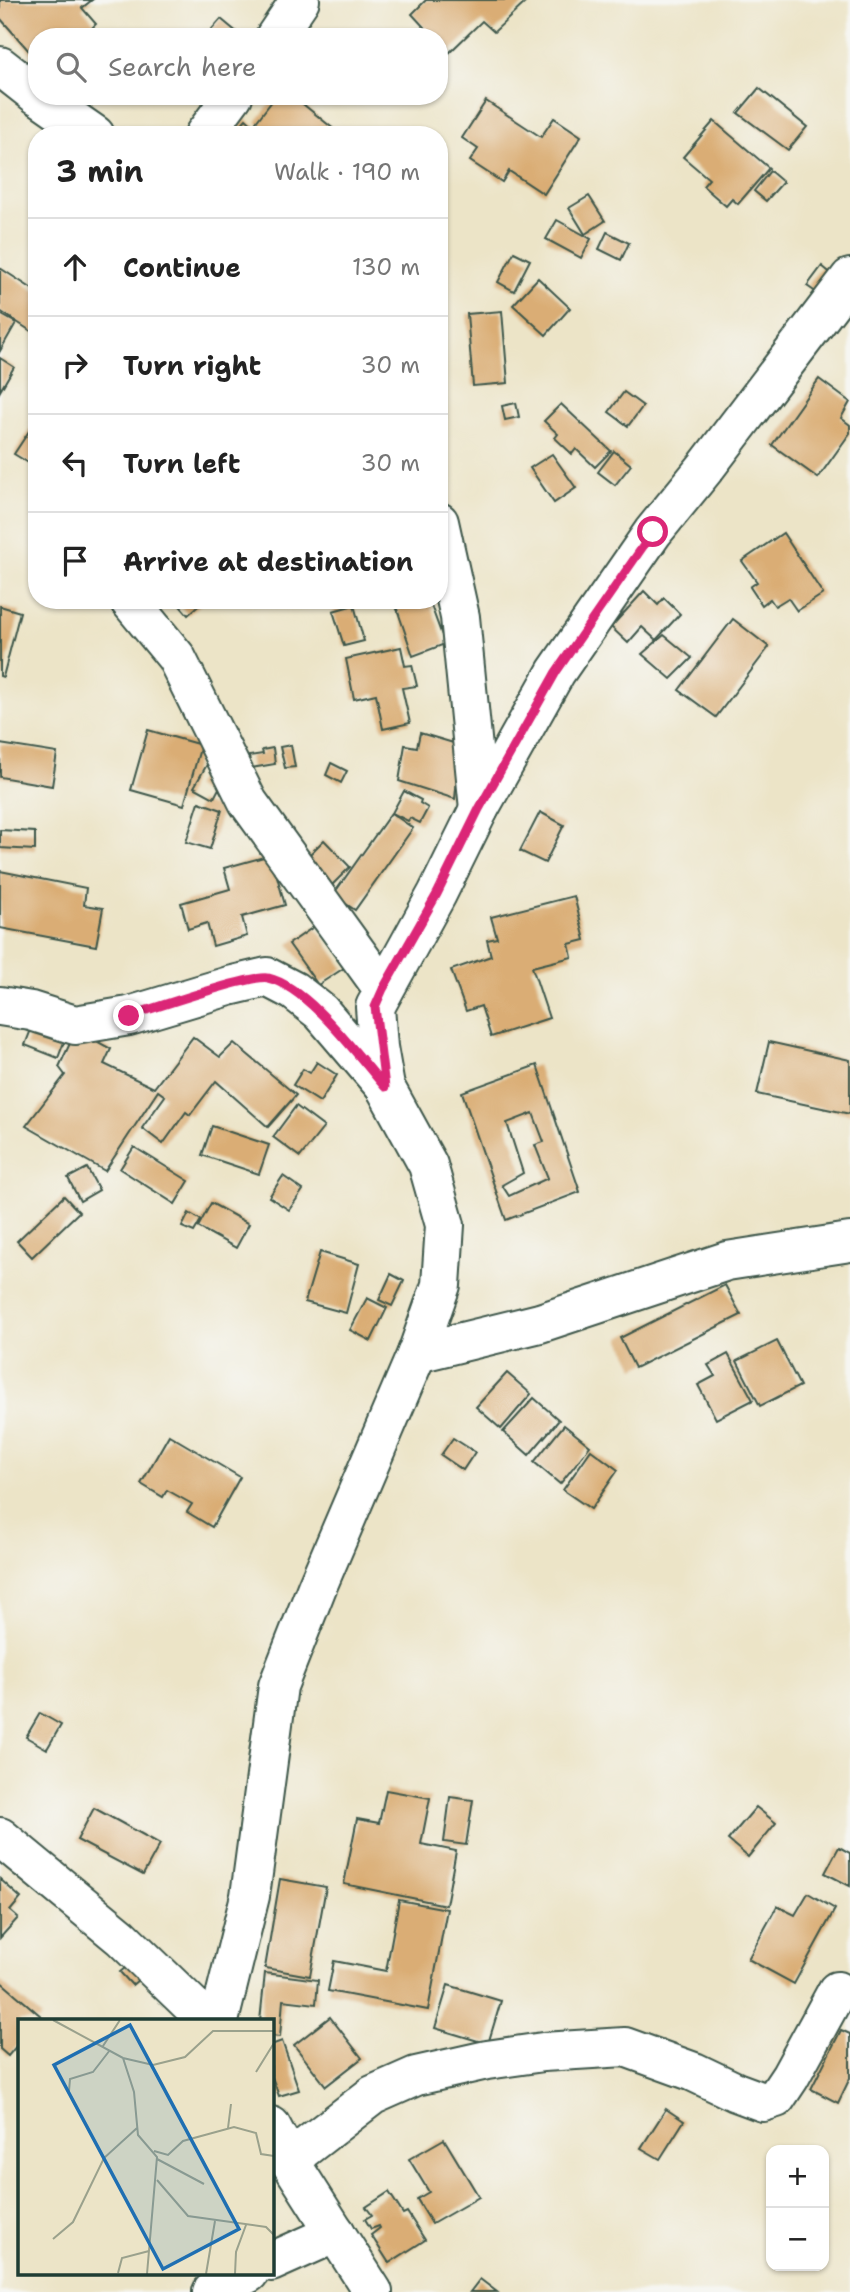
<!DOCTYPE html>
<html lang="en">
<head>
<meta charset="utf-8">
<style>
  :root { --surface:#fff; --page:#f6f6f6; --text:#222; --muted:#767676; --line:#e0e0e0 }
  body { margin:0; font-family:"Shantell Sans",sans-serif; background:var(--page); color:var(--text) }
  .controls { position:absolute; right:21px; bottom:21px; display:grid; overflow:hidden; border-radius:14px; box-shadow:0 2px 5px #0004 }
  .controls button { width:63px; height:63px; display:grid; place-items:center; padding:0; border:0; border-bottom:2px solid var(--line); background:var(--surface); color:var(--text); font:35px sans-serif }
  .stop { position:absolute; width:21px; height:21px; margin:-16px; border:5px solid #db2777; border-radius:50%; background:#fff }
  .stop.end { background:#db2777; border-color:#fff; box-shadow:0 2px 7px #0008 }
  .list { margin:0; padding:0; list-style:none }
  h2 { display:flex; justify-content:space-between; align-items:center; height:91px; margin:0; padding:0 28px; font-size:30px }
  h2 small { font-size:23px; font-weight:400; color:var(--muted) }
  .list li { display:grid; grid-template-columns:46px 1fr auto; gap:21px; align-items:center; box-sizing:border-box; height:98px; padding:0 28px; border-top:2px solid var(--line) }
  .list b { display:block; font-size:26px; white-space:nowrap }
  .list em { font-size:23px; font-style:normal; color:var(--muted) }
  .icon { flex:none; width:38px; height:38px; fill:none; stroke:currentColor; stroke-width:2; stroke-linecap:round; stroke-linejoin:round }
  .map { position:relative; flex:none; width:850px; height:2292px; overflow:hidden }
  .search { position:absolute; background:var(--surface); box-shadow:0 2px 5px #0004; left:28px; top:28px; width:420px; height:77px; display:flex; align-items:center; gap:18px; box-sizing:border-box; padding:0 24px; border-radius:28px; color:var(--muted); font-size:26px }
  .panel { position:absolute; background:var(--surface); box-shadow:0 2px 5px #0004; left:28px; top:126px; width:420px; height:483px; border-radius:28px }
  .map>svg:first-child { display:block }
</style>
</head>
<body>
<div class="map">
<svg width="850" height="2292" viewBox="0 0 850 2292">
  <rect width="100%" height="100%" fill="#f6f6f2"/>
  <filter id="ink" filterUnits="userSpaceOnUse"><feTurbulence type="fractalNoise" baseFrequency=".0143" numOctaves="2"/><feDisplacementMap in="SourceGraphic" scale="14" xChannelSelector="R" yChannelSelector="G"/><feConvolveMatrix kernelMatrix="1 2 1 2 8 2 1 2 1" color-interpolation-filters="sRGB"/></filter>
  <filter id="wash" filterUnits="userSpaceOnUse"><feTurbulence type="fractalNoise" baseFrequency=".00686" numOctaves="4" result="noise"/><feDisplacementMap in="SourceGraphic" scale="28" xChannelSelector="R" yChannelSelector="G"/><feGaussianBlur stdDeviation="1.57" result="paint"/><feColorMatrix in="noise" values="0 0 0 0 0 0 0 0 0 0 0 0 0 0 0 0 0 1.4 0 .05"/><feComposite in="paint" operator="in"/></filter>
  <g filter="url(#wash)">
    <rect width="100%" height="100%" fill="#ece4c7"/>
    <g id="blocks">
      <g fill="#daad75" fill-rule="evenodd">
        <path d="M0,0H92L82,8L96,24L83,37H37V60L0,18Z"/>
        <path d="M426,0H524L526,2L494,32L482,21L449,53L439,43V37H433L412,14Z"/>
        <path d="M221,19L239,34L237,37H205Z"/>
        <path d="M759,88L807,127L788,150L738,113Z"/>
        <path d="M276,96H293L341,135H272L256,122Z"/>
        <path d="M486,101L541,137L554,118L581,136L544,194L509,171L502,182L470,161L478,149L462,138Z"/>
        <path d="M246,119L264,135H232Z"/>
        <path d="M714,121L769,168L738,204L732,199L726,206L703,186L709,179L683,157Z"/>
        <path d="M770,171L783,182L766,201L754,191Z"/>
        <path d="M589,196L605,221L585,234L569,208Z"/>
        <path d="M557,220L591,239L581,258L546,239Z"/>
        <path d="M607,232L629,243L621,260L599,249Z"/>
        <path d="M514,252L530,260L514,291L498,282Z"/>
        <path d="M822,266L834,276L820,295L807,286Z"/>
        <path d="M0,268L37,292V335L0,311Z"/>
        <path d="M538,278L570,308L546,335L513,305Z"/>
        <path d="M502,311L508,383L473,386L467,314Z"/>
        <path d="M0,314L16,323L0,351Z"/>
        <path d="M0,358L14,367L0,391Z"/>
        <path d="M819,379L850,402L841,418L850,425V433L818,478L772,445Z"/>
        <path d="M624,392L643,406L628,426L609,412Z"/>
        <path d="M516,403L519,417L505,420L502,406Z"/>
        <path d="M561,404L611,451L595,467L576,449L572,454L555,438L558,434L544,421Z"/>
        <path d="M37,419V468L14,454Z"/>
        <path d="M614,451L631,465L615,485L598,472Z"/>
        <path d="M552,454L576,488L554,503L530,468Z"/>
        <path d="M783,533L823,594L797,611L788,598L775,606L770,599L762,605L750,587L757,582L742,561Z"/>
        <path d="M644,591L658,605L664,598L680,614L656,640L642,627L628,643L611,627Z"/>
        <path d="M175,600H205L188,615Z"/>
        <path d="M394,600H429L445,644L413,656Z"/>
        <path d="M354,605L364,641L344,646L333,611Z"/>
        <path d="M0,606L20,612L3,677L0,676Z"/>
        <path d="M733,619L769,647L716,717L679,690Z"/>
        <path d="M664,635L692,658L671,679L642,654Z"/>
        <path d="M401,647L405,666L412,665L417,686L402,688L410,723L383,729L376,694L354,699L346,659Z"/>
        <path d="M148,730L201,745L184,805L131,790Z"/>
        <path d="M420,733L460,745L455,799L399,781L405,745L417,747Z"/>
        <path d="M0,744L57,753L52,786L0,777Z"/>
        <path d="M291,745L295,767L285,768L280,747Z"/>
        <path d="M273,748L275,764L251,768L249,756L263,754L262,750Z"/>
        <path d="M209,761L228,771L214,798L194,787Z"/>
        <path d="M331,763L347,771L341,783L326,775Z"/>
        <path d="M404,791L421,800L420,803L428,808L420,823L410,818L408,821L392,813Z"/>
        <path d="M199,802L222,810L210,849L186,842Z"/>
        <path d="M540,812L564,825L545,863L520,851Z"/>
        <path d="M391,813L413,828L355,910L333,895Z"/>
        <path d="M0,830L35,832V850L0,848Z"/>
        <path d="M324,840L350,867L328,889L301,863Z"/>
        <path d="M271,855L285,905L242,917L247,936L213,946L207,923L188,929L181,903L230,889L224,868Z"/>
        <path d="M0,871L86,888L84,905L103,908L96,946L0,928Z"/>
        <path d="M574,896L585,940L569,944L572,957L532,967L549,1018L491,1037L481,1006L466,1011L451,970L491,956L487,940L497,938L491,917Z"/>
        <path d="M315,926L344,968L318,985L289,944Z"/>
        <path d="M34,1022L67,1034L58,1058L25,1045Z"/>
        <path d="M100,1030L98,1042L111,1049L104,1064L154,1088L193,1037L220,1057L234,1043L296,1095L268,1127L216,1081L190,1115L186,1112L163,1144L142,1128L165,1096L158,1091L105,1171L26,1126L65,1075L59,1067L72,1039Z"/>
        <path d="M769,1042L850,1060V1114L757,1094Z"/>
        <path d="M317,1062L337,1075L320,1102L293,1085L303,1069L310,1073Z"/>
        <path d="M537,1065L580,1192L506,1220L462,1092ZM533,1113L544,1142L535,1145L548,1178L509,1196L502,1185L523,1173L507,1123Z"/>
        <path d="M296,1106L324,1127L300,1157L273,1137Z"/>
        <path d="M212,1126L269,1145L259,1174L202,1155Z"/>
        <path d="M134,1147L189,1181L175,1204L120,1169Z"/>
        <path d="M87,1168L99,1190L80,1201L68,1178Z"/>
        <path d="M283,1176L303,1190L289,1210L269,1197Z"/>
        <path d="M64,1196L79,1212L32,1257L17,1241Z"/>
        <path d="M211,1203L249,1224L236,1248L198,1227Z"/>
        <path d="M189,1213L201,1220L194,1232L182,1227Z"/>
        <path d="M320,1252L359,1264L346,1313L305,1302Z"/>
        <path d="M391,1274L404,1281L392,1306L379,1300Z"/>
        <path d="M725,1285L741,1315L635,1368L620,1338Z"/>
        <path d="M367,1298L387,1308L371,1341L350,1330Z"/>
        <path d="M777,1341L800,1386L760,1406L737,1361Z"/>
        <path d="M728,1354L753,1400L716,1419L698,1385L715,1376L708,1365Z"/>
        <path d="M507,1373L531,1394L501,1429L476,1407Z"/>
        <path d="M534,1398L559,1420L529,1455L503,1432Z"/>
        <path d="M564,1425L590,1446L560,1484L534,1462Z"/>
        <path d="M169,1435L240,1477L212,1527L187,1512L192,1504L167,1490L163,1497L141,1484Z"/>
        <path d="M453,1438L475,1452L463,1470L441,1455Z"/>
        <path d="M591,1450L618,1470L591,1509L563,1490Z"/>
        <path d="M40,1713L61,1725L47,1749L26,1737Z"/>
        <path d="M386,1790L430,1798L421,1844L456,1851L446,1905L344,1884L357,1819L379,1823Z"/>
        <path d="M450,1797L473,1800L466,1845L444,1842Z"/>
        <path d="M756,1807L776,1823L748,1857L728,1840Z"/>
        <path d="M94,1808L160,1844L143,1875L77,1840Z"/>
        <path d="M839,1847L850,1853V1886L825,1873Z"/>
        <path d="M0,1879L21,1898L10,1911L18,1918L0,1938Z"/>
        <path d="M280,1879L326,1887L310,1976L265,1968Z"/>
        <path d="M808,1893L835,1909L794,1984L748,1959L777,1906L795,1915Z"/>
        <path d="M399,1900L447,1909L428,2010L328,1991L334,1961L386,1971Z"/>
        <path d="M139,1957L150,1970L132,1985L120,1972Z"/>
        <path d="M265,1973L318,1980L316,2004L283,2000L280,2037L271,2036V2021H260Z"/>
        <path d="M0,1981L42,2017L39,2021H19V2043L8,2056L0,2049Z"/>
        <path d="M448,1985L501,2001L488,2044L435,2028Z"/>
        <path d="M330,2017L362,2058L326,2086L294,2045Z"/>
        <path d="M841,2030L850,2034V2078L838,2103L811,2089Z"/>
        <path d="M282,2041L299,2090L279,2096L271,2074V2045Z"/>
        <path d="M666,2109L684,2121L660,2159L641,2148Z"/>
        <path d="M444,2139L479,2197L432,2224L417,2199L429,2192L409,2159Z"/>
        <path d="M389,2192L403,2214L407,2212L425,2240L389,2263L371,2235L380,2228L379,2226L371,2229L365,2219L372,2215L366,2207Z"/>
        <path d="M480,2279L497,2292H470Z"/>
      </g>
    </g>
  </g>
  <g filter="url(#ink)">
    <use href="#blocks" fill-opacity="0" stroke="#3e564a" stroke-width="2"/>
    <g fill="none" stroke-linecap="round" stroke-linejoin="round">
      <g stroke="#3e564a" stroke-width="42">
        <g id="minor">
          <path d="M275,37L300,0"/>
          <path d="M0,66L37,95"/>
          <path d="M39,96L95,135"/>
          <path d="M204,135L233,96"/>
          <path d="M439,522L460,617L479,809"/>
          <path d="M129,600L176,657L248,802L383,989"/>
          <path d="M0,1006L31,1011L75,1025L129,1016L229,986L267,977L294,991L321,1012L385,1087"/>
          <path d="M417,1353L540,1323L727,1261L850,1242"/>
          <path d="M0,1837L121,1937L208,2021"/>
          <path d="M219,2021L250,1896L278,1686L317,1587L417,1353L441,1285L445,1225L428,1165L385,1087L378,1047L375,1007L437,894L479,809L556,672L653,532L706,467L850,278"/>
          <path d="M271,2126L289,2160L373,2292"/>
          <path d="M289,2160L373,2095L416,2076L487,2060L543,2052L625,2047L694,2072L736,2092L763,2102L776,2098L790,2077L837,1991"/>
          <path d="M271,2262L336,2233"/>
          <path d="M212,2292L249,2273"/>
        </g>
      </g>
      <use href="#minor" stroke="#fff" stroke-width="38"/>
    </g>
  </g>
  <g fill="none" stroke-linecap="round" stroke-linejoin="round" filter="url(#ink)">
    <path stroke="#db2777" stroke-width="9" d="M129,1016C151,1009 252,974 268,978C308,987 358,1056 385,1087L375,1007L383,989L437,894L479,809L556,672L653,532"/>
  </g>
  <g transform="translate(18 2019)">
    <rect width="256" height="256" fill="#ece4c7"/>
    <path fill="none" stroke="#9aa18c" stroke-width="2" d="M35,1L105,39L135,46L167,38L195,12H256M85,27L102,1M105,39L116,73L120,116L139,138L129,255M238,53L256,24M51,72L52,60L75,53L92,31M210,109L213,85M136,132L150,136L165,122L216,108L238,114L243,135L256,137M139,140L186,165M139,161L170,197L248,208L256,216M35,220L55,203L86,139L119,109M100,254L104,239L131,232M188,255L197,202M217,255L218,233L228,206"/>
    <path fill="#1f6fb2" fill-opacity="0.15" stroke="#1f6fb2" stroke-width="3.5" d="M112,6L221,210L145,250L36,46Z"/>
    <rect width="256" height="256" fill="none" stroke="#1f3d34" stroke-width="3.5"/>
  </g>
</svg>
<div class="controls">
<button>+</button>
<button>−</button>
</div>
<div class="stop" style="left:653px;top:532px"></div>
<div class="stop end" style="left:129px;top:1016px"></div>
<div class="search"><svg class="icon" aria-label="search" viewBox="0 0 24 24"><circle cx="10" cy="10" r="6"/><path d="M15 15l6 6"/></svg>Search here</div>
<section class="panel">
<h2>3 min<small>Walk · 190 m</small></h2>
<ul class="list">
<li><svg class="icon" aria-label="ahead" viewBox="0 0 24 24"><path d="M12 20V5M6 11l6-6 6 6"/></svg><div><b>Continue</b></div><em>130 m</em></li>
<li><svg class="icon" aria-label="right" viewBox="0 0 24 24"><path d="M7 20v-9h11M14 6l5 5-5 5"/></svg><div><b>Turn right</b></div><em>30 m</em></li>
<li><svg class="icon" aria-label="left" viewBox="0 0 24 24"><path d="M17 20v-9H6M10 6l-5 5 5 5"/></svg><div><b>Turn left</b></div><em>30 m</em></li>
<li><svg class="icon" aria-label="arrive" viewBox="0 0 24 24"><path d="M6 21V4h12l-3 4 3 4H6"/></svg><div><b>Arrive at destination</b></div></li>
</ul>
</section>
</div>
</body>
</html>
